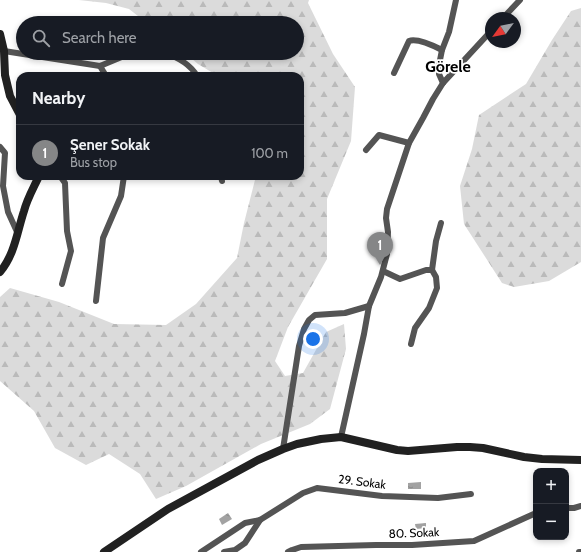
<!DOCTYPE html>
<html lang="en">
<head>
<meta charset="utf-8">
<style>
  :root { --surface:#171b24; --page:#242831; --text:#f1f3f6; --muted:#9ea1a6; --line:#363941; --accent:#858687 }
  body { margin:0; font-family:Cabin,sans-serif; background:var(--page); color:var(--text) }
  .controls { position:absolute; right:12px; bottom:12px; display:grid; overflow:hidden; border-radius:8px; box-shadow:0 2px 6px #0003 }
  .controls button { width:36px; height:36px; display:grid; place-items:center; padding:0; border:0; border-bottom:1px solid var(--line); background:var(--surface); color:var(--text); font:20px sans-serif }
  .compass { position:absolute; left:485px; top:12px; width:36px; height:36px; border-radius:50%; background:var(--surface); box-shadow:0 2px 6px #0003; rotate:237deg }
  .you { position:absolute; left:313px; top:339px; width:14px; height:14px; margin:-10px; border:3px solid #fff; border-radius:50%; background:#1a73e8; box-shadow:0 0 0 6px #1a73e833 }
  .badge { display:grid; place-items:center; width:26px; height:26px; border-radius:50%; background:var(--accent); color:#fff; font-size:13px; font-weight:700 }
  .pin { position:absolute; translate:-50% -33px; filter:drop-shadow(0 1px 2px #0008) }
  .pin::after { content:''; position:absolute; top:21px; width:14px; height:12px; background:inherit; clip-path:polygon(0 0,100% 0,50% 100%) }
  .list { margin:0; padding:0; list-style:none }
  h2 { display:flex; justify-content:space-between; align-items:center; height:52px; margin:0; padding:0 16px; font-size:17px }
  h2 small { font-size:13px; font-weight:400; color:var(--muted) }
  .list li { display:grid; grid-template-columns:26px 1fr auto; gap:12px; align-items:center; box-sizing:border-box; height:56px; padding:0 16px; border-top:1px solid var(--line) }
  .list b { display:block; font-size:15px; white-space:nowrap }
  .list p { margin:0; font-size:13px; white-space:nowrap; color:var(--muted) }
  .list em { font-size:13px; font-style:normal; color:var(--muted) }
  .icon { flex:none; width:22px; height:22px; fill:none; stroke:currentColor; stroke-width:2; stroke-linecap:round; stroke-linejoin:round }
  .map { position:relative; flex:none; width:581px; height:552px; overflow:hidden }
  .search { position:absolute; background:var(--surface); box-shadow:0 2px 6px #0003; left:16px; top:16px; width:288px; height:44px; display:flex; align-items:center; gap:10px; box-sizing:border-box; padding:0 14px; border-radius:22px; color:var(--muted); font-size:15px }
  .panel { position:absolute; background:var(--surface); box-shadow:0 2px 6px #0003; left:16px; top:72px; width:288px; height:108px; border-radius:12px }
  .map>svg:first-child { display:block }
</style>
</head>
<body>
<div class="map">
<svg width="581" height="552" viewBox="0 0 581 552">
  <defs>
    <pattern id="forest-firs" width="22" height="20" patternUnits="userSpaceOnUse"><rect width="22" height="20" fill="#dbdbdb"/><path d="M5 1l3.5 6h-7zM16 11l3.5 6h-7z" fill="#bababa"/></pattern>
    <pattern id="water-ripples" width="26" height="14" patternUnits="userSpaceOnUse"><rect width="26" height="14" fill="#a2a2a2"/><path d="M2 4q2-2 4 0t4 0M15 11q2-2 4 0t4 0" fill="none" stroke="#8a8a8a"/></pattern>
  </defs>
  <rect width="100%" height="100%" fill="#fff"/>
  <g fill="url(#forest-firs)">
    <path d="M79,0H309L308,3L333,54L355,87L351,141L327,199V259L288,327L275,361L285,376L303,373L326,332L344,324L346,349L330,409L310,424L261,444L186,486L156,499L140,474L109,454L86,465L55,448L34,411L0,381V297L10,288L59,302L114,324L166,325L196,304L237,258L244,223L256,176H300V76H218L198,64L185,53H297V23H147L129,9L106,3Z"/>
    <path d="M581,8V262L549,281L514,287L502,283L464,224L460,186L472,149L479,115L526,84L552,40L571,11Z"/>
  </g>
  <g fill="url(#water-ripples)">
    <path d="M421,482V489H408V483Z"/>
    <path d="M228,513L232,519L222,525L219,519Z"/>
    <path d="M426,523V528L416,529L415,524Z"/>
  </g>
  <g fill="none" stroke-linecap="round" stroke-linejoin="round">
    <g stroke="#545454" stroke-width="6">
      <path d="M503,18L520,0"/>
      <path d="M4,51L100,66L124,56L136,53"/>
      <path d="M164,53C177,57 190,64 197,76"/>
      <path d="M100,66L106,76"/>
      <path d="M394,73L409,41C417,38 434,46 442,50"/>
      <path d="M443,83L439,74V65L442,50L449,32L456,0"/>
      <path d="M0,147L5,153L3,186L8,212L18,234"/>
      <path d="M366,150L379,135L409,143"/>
      <path d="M60,176L65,183L67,231L71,251L62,284"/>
      <path d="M221,176L222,181"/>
      <path d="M432,270L436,241L441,223"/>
      <path d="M383,271L400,279L426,270H432L436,277L437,288L429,308L415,328L411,344"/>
      <path d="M96,301L103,238L121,196L124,176"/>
      <path d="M341,437L364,334L369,306L381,277L387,254L388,232L386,218L387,209L409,143L423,118L433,99L443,83L491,31"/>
      <path d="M283,449L299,346L304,329L309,320L315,315L345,313L369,306"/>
      <path d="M566,508H574L581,506"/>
      <path d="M201,552L245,523L260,520L303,493L317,488L382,496L438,498L471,494"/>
      <path d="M224,552L235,550L245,543L260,520"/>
      <path d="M288,552L292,550L301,547L376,545H412L474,541L536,513"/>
      <path d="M579,552H581"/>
    </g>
    <g stroke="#212121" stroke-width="8">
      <path d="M0,34L4,51L5,75L10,96L20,115"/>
      <path d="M0,272C15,254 17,232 24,211C27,199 34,187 39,176"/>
      <path d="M104,552L168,509L258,460L283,449L297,444L321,439L341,437L397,450L408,451L457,447H470L483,448L524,457L542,459L581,460"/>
    </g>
  </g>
  <g text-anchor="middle" stroke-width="3.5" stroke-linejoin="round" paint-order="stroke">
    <g font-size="12" fill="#000" stroke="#fff">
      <text transform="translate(362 482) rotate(7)" y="4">29. Sokak</text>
      <text transform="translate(414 533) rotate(-2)" y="4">80. Sokak</text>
    </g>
    <g font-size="16" font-weight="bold" fill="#000" stroke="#fff">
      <text x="448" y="72">Görele</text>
    </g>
  </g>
</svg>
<div class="controls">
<button>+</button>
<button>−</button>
</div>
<svg class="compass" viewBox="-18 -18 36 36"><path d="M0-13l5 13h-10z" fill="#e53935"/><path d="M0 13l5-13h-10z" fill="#9ea1a6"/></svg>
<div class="you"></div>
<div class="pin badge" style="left:380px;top:265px">1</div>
<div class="search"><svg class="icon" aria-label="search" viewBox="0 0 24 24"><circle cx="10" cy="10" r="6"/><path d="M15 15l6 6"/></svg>Search here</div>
<section class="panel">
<h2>Nearby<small></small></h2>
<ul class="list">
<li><span class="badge">1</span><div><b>Şener Sokak</b><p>Bus stop</p></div><em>100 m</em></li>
</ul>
</section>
</div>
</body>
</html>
